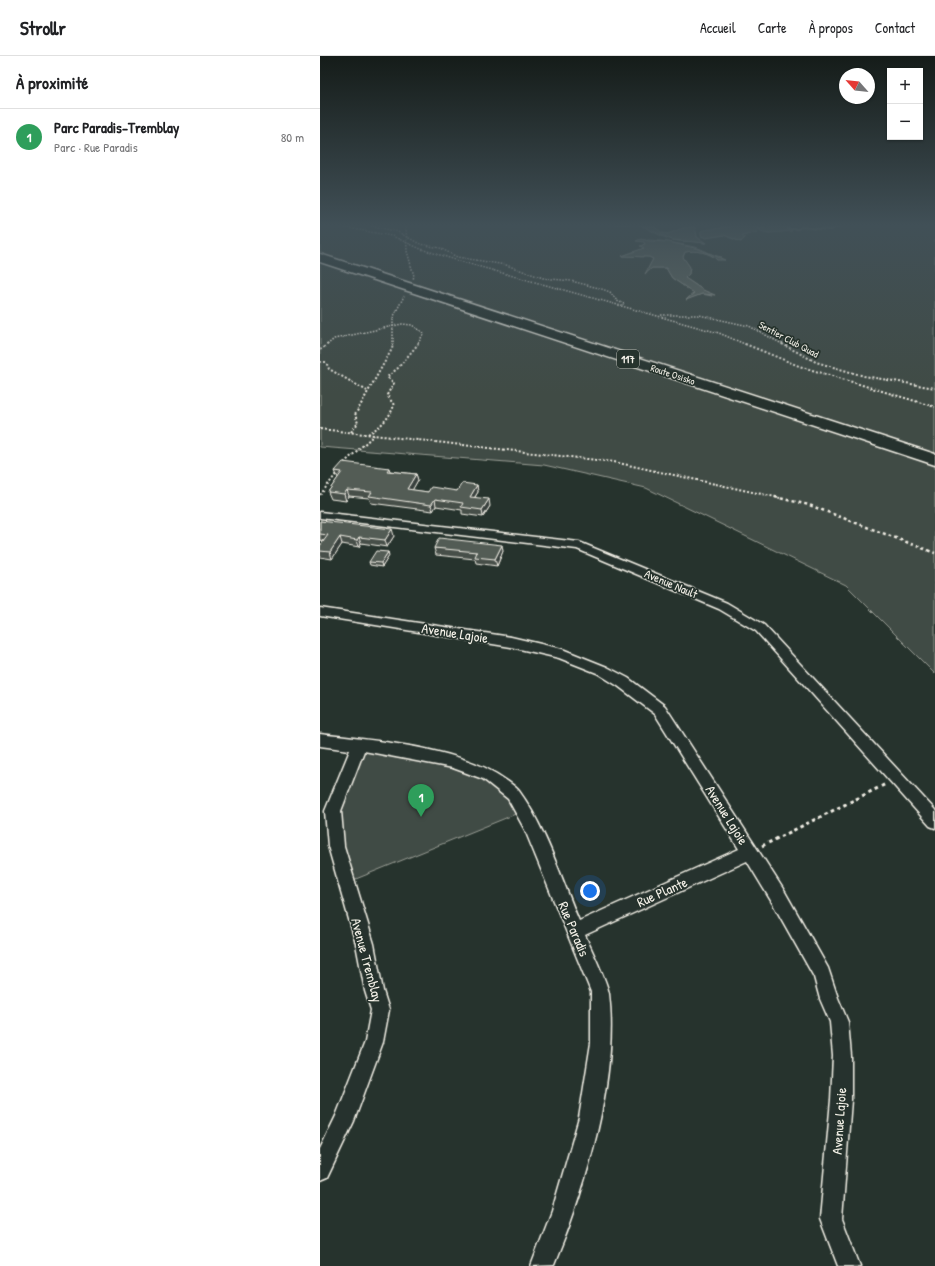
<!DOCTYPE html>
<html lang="fr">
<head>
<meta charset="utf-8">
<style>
  :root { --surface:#fff; --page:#f2f2f2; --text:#202124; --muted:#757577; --line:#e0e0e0; --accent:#847042 }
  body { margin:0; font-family:"Patrick Hand",sans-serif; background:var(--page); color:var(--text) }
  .controls { position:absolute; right:12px; top:12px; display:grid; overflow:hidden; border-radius:0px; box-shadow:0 1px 3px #0004 }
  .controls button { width:36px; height:36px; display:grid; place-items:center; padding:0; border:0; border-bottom:1px solid var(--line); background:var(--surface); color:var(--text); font:20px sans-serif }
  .compass { position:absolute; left:519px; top:12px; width:36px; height:36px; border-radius:50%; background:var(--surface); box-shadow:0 1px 3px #0004; rotate:297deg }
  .you { position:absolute; left:270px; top:835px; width:14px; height:14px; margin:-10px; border:3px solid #fff; border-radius:50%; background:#1a73e8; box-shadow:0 0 0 6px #1a73e833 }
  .badge { display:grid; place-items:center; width:26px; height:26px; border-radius:50%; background:var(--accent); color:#fff; font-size:13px; font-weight:700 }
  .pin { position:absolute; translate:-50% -33px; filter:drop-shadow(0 1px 2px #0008) }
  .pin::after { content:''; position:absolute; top:21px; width:14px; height:12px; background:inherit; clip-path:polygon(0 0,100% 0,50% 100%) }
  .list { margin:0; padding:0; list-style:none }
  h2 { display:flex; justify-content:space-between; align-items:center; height:52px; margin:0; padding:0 16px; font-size:17px }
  h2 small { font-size:13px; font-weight:400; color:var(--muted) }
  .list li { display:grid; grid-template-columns:26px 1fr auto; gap:12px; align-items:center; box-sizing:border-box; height:56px; padding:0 16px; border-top:1px solid var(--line) }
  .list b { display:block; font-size:15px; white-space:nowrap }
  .list p { margin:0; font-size:13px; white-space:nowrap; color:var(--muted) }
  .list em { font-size:13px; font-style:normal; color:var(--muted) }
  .map { position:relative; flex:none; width:615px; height:1210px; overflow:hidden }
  header { display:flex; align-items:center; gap:24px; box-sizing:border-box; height:56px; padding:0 20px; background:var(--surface); border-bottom:1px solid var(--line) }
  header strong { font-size:19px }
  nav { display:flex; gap:22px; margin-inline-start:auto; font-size:14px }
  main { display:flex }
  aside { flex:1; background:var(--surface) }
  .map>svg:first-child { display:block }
</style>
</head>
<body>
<header>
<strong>Strollr</strong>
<nav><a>Accueil</a><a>Carte</a><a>À propos</a><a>Contact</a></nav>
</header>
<main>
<aside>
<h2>À proximité<small></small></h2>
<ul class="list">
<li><span class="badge" style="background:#2e9e5b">1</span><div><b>Parc Paradis-Tremblay</b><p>Parc · Rue Paradis</p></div><em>80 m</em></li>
</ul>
</aside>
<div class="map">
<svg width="615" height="1210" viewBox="0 0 615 1210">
  <rect width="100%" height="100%" fill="#26332d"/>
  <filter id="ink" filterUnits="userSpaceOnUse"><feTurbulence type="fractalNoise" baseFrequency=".025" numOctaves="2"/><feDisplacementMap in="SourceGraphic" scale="8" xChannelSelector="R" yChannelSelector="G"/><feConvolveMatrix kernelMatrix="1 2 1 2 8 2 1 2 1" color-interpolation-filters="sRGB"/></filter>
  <g filter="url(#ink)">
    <g fill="#414b45" stroke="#9a9e96" fill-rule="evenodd">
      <path d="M0,168H318C330,173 340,181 353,184C363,187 374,184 385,187L377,181L375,171L363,172L348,178L342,177L335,171L322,168H411V171H401L397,180L404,179L421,186L422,180L437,176L438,168H615V618L526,529L326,432L224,409L0,391ZM465,169L471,175L448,177L438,173ZM319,184C335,183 362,188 378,192C387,195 393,200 402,201L397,204C390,196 375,194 365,196L363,201L367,209L369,218L365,222L392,240L382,238L367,243L374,237L352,222L346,212H332L326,217L333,203L329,201L302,200L325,192L321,190L325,188L324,186Z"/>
      <path d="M39,690L168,719L203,755L26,827L18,745Z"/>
    </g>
    <g fill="#676f68" stroke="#9fa39b">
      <path d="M318,168L335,171L342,177L348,178L363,172L375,171L377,181L386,187L353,184Z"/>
      <path d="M411,168L438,169L437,176L422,180L425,182L421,186L404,179L386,182L381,180V175L383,174L411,171Z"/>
      <path d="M465,169L472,175C462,175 445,180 438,173Z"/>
      <path d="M321,183L329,185L348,186L379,193L405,204H397C391,196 375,194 365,196L363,201L370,211L369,218L365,222L383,234L395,239L382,238L366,244L374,237L352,222L346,212H332L325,218L333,203L329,201L302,200L324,192L320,190L325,188L324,186L316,185Z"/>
    </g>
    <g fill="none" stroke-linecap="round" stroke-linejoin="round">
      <path stroke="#9fa39b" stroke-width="2" d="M468,173H478L481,171L510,174L526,168"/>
      <g stroke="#f4f1e8" stroke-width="3">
        <g id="minor">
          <path d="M0,456L259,486L407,547L444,569L615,754V772L610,770L436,575L399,553L257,493L0,462Z"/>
          <path d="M0,552L191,581L242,593L287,611L308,622L345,650L465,836L508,912L518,942L528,966L531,1000V1044L522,1163L540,1210H518L500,1163L511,1044L513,1000L510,966L500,943L494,921L453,848L427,805L265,879C271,893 287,925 289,938C299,1020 266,1133 234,1209L211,1210L232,1155L259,1062L271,987V936L205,774L188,743L163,723L133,712L44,695L21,755L24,790L54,888L63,935L69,954L63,986L34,1065L7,1122L0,1125V1093L16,1060L45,986L51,954L45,935L36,888L8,790L5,755L30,694L0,690V678C56,685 142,691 187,725C191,728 196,731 199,735C225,770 242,824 259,865L419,793L335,658L298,630L277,617L239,602L191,591L0,560Z"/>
        </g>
      </g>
      <g stroke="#f4f1e8" stroke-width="3">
        <path id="trunk" d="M0,198L615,398V409L0,206Z"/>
      </g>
      <g stroke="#f4f1e8" stroke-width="1.5" stroke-dasharray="1.5 1.5" stroke-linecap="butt">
        <path d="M7,168L72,180L101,193L139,205L399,277L427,289"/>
        <path d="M46,168L78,176L100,188L120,192L137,201L186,209L223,222L251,225L279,232L290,236L297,245L304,248"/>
        <path d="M86,168L87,195L94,220L93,223"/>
        <path d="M341,259H379L429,270L464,289"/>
        <path d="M7,289L14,283L82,268L92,269L104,277L97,289"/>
        <path d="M73,289V262L84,240"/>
      </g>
      <g stroke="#f4f1e8" stroke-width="2" stroke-dasharray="2 2" stroke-linecap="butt">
        <path d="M425,288L479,310L615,351"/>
        <path d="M462,288L496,306L544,320L615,332"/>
        <path d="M0,294L8,288"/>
        <path d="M0,306H6L9,313L47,335"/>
        <path d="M0,373L294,406L460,442"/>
        <path d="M31,376L38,367L35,359L72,293L73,288"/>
        <path d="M48,378C60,371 70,362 74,349L67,339L74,327L67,321L78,312L98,288"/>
        <path d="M24,407L54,379"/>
        <path d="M0,439L18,416"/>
      </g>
      <path stroke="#f4f1e8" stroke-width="2.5" stroke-dasharray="3 3" stroke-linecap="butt" d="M455,441L489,449L615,497"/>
      <path stroke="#f4f1e8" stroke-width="3" stroke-dasharray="3.5 3.5" stroke-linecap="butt" d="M442,790L566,728"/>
      <use href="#minor" fill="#26332d" fill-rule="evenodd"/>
      <use href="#trunk" fill="#26332d" fill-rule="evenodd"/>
    </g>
    <g fill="#474f49" stroke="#f4f1e8">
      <path d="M69,412L70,415L96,418L98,424L92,434L108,436L137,435L157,429L158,436L155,441L170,450L163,461L142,458V454L116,450L113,455L51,447L49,442L29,440L26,445L11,443L8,436L18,422L15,415Z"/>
      <path d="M0,465L74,480L67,491L41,487L39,491L22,488L12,503L0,501V490L4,485L0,484Z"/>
      <path d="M114,492L183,495L177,510L156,507L155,503L116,499Z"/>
      <path d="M68,496L69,500L62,511L50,509L49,506Z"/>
    </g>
    <g fill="#39403c" stroke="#f4f1e8">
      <path d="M96,418L98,424L89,440L87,433Z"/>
      <path d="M157,429L158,436L151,447L150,441Z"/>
      <path d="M27,434L29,440L26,445L24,438Z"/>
      <path d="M115,443L116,450L113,455L111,449Z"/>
      <path d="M169,443L170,450L163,461L162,454Z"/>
      <path d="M72,473L74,480L67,491L65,484Z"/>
      <path d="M20,481L22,488L12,503L10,496Z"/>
      <path d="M39,481L41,487L39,491L37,484Z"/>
      <path d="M182,489L183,495L177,510L175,503Z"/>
      <path d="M68,496L69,500L62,511L61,507Z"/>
    </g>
    <g fill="#525c55" stroke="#f4f1e8">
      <path d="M23,406L69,412L67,415L96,418L87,433L108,436L111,431L137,435L142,427L157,429L150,441L169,443L162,454L141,451L143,447L115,443L111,449L49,440L52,436L27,434L24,438L8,436L22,416L15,415Z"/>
      <path d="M0,465L72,473L65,484L39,481L37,484L20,481L10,496L0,495V490L8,479L0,478Z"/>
      <path d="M119,482L182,489L175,503L155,501L157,496L114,492Z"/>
      <path d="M56,495L68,496L61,507L49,506Z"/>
    </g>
  </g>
  <linearGradient id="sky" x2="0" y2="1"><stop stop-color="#151c19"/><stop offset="0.5" stop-color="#415057"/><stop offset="1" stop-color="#415057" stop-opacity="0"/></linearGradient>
  <rect width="615" height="338" fill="url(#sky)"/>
  <g text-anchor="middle" stroke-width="3.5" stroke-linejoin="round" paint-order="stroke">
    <g font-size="10" fill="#f4f1e8" stroke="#26332d">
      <text transform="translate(469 283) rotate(28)" y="4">Sentier Club Quad</text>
      <text transform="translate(353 318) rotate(18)" y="4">Route Osisko</text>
    </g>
    <rect fill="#26332d" stroke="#b6b8b0" stroke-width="1" x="297" y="294" width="22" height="18" rx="3"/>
    <g font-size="11" font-weight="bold" fill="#f4f1e8">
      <text x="308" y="307">117</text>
    </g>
    <g font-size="12" fill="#f4f1e8" stroke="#26332d">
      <text transform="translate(351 528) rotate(23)" y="4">Avenue Nault</text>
    </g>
    <g font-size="14" fill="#f4f1e8" stroke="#26332d">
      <text transform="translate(135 577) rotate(9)" y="5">Avenue Lajoie</text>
      <text transform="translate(407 759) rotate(58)" y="5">Avenue Lajoie</text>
      <text transform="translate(342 836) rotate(-24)" y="5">Rue Plante</text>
      <text transform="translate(254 873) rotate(67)" y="5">Rue Paradis</text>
      <text transform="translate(47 904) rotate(75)" y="5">Avenue Tremblay</text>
      <text transform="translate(519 1065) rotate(-86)" y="5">Avenue Lajoie</text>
    </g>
  </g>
</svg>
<div class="controls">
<button>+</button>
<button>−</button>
</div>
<svg class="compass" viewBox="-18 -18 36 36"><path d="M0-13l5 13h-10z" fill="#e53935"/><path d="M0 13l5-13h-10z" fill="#757577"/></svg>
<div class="you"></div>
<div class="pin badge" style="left:101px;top:761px;background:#2e9e5b">1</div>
</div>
</main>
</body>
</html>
